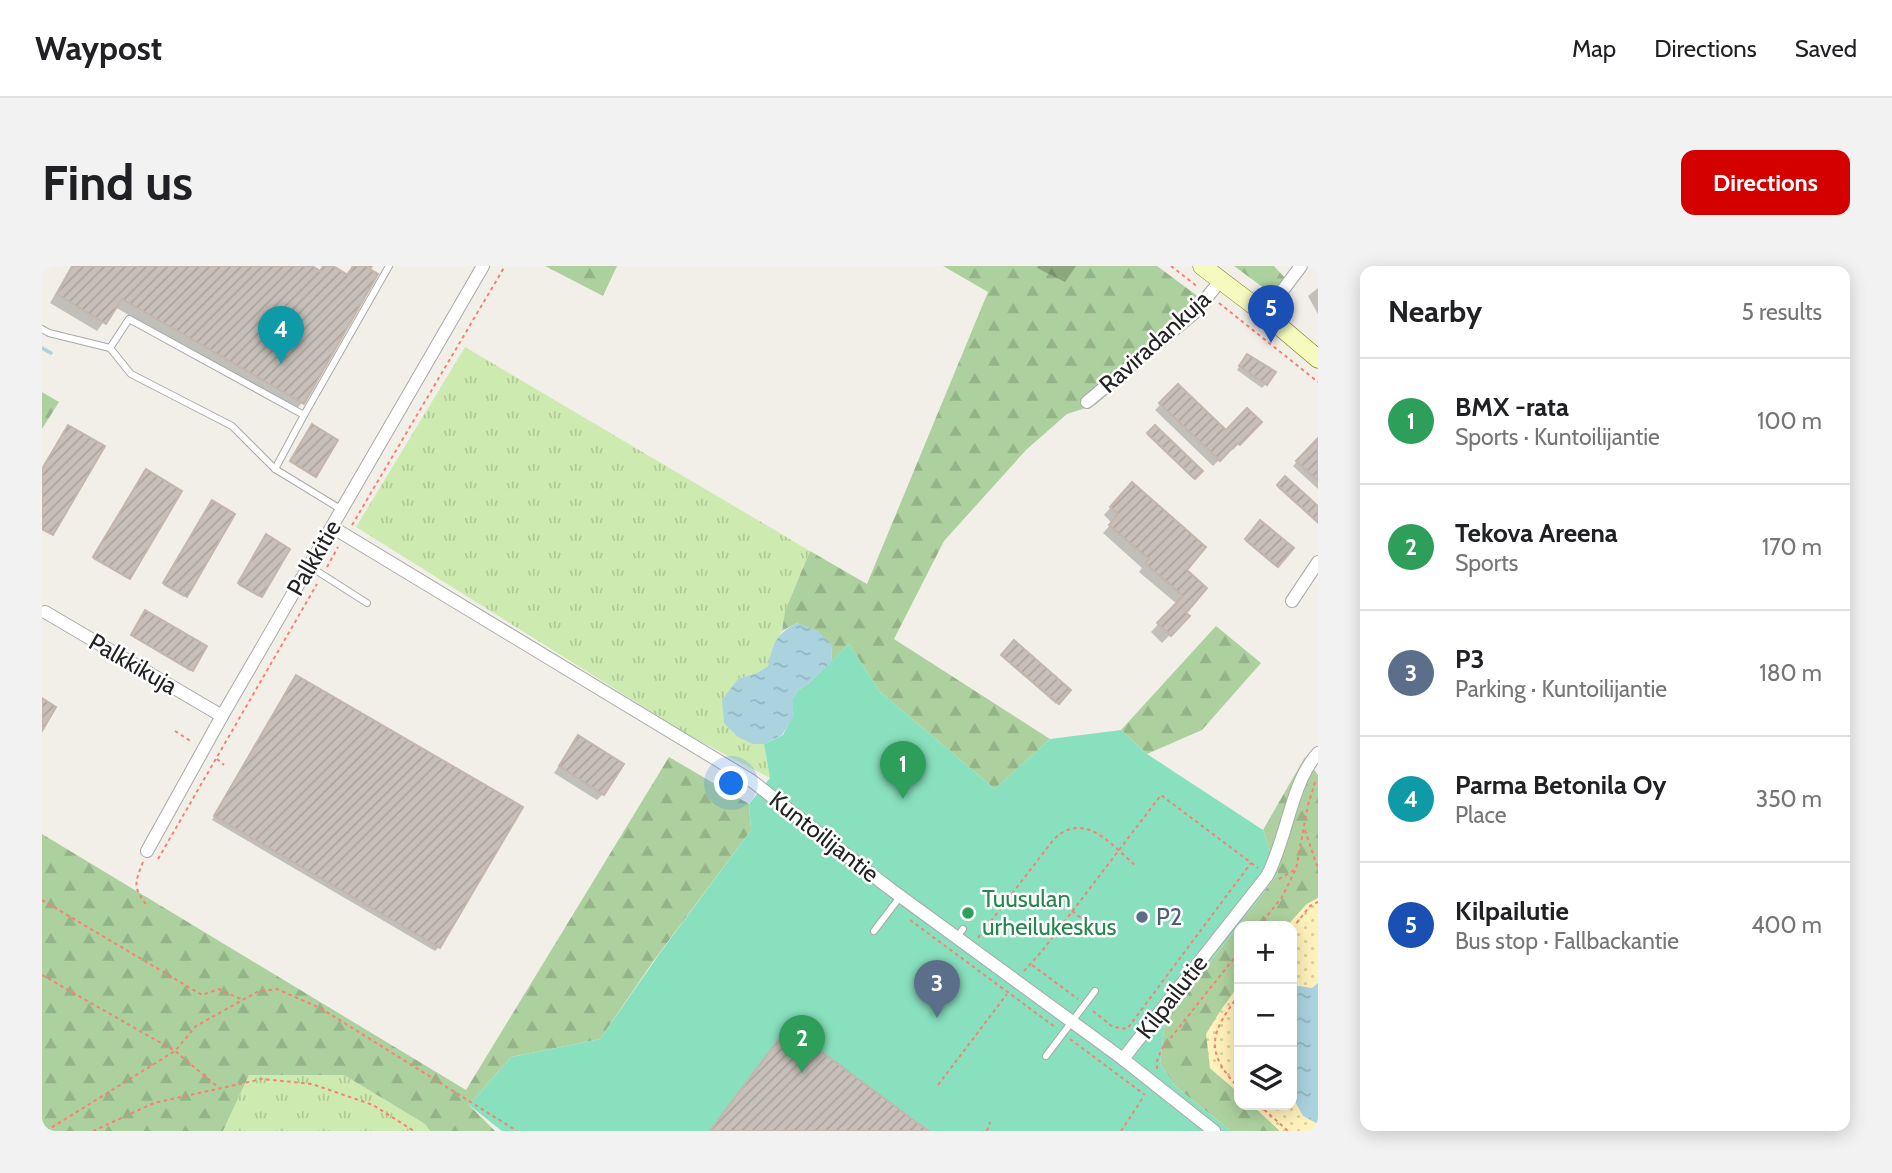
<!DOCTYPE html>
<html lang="en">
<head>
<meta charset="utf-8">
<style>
  :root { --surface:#fff; --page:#f2f2f2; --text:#202124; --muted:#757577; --line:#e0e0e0; --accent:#d40000 }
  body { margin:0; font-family:Cabin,sans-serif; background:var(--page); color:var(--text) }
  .controls { position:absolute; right:21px; bottom:21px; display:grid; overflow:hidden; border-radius:14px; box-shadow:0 4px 18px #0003 }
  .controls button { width:63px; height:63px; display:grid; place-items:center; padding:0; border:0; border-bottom:2px solid var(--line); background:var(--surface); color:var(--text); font:35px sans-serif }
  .you { position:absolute; left:690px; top:518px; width:24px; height:24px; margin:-18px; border:5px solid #fff; border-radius:50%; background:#1a73e8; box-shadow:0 0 0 10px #1a73e833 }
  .badge { display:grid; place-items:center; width:46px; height:46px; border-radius:50%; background:var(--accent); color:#fff; font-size:23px; font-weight:700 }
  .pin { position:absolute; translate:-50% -58px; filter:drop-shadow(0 2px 4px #0008) }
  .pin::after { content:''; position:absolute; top:37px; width:24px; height:21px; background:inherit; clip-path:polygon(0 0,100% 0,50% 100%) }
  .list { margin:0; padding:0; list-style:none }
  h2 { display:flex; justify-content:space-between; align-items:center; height:91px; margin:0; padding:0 28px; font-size:30px }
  h2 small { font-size:23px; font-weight:400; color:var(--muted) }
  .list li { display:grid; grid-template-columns:46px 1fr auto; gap:21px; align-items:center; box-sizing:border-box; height:126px; padding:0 28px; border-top:2px solid var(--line) }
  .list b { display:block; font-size:26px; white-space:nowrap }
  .list p { margin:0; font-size:23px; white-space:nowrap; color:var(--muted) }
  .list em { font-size:23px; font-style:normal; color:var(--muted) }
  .icon { flex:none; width:38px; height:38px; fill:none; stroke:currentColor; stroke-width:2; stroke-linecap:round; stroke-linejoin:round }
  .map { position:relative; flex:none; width:1276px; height:865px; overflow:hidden; border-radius:14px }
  header { display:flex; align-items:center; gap:42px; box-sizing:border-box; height:98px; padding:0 35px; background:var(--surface); border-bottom:2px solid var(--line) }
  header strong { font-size:33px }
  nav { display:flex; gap:38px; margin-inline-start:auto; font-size:24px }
  .intro { display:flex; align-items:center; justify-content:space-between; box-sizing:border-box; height:168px; padding:0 42px }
  h1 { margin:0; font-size:49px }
  .button { padding:18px 32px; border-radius:14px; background:var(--accent); color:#fff; font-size:24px; font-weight:700 }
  main { display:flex; gap:42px; padding:0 42px }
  aside { flex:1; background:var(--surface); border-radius:14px; box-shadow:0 4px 18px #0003 }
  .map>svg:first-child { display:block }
</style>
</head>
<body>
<header>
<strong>Waypost</strong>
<nav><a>Map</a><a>Directions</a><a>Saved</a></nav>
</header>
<div class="intro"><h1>Find us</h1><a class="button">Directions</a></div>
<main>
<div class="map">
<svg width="1276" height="865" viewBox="0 0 1276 865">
  <defs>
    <pattern id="grass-tufts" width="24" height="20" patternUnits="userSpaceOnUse" patternTransform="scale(1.75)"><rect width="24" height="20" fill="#cdebb0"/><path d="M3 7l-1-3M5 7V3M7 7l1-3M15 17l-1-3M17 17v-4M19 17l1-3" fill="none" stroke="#b0c997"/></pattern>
    <pattern id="forest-firs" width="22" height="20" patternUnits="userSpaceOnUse" patternTransform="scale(1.75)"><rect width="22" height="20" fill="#add19e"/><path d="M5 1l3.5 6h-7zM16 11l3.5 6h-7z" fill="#95b388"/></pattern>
    <pattern id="sand-dots" width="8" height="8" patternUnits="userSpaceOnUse" patternTransform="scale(1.75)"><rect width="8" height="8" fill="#fff1ba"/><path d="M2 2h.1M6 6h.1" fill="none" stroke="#dacea0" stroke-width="1.8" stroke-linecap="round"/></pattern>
    <pattern id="water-ripples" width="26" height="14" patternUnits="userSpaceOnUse" patternTransform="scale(1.75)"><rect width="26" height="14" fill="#aad3df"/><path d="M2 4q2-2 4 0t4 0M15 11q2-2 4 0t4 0" fill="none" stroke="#92b5bf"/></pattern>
    <pattern id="building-hatch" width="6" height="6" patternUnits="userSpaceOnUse" patternTransform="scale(1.75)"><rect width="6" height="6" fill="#c7bfb8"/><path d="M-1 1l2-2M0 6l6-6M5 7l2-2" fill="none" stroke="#aba49e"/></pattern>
  </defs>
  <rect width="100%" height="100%" fill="#f2efe9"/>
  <g fill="url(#grass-tufts)">
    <path d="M423,81L768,285L743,345L740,365L731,380L726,400L715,407L696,413L711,478H722L728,512L648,470L314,261Z"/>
    <path d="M207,809H302L383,858L388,865H181Z"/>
  </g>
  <g fill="url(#forest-firs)">
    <path d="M503,0H575L561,30Z"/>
    <path d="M901,0H1115L1169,40L1053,139L1025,148L984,184L902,275L852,373L1008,473L953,523L838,426L807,378L790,395L789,378L755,357L740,365L743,345L768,285L825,318L946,26Z"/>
    <path d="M1192,0H1232L1243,12L1230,28Z"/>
    <path d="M0,126L17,136L0,163Z"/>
    <path d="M1174,360L1219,397L1160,464L1105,488L1079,464Z"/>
    <path d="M627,491L707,538L709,564L610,697L558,773L469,791L427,839L453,865H388L383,858L302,809H207L181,865H0V568L424,824Z"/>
    <path d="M1263,491L1276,509V632L1265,638L1245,660H1197V719L1177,747L1168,802L1197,827V839H1210L1238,865H1189L1134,821L1118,798L1123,755L1236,608L1221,564Z"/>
  </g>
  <g fill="url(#sand-dots)">
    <path d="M1276,632V717L1270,722L1257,720L1250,721V660H1245L1265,638Z"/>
    <path d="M1197,719V827L1168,802L1164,768L1177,747Z"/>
    <path d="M1250,830L1261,850L1276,858V865H1238L1210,839H1250Z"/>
  </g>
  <path fill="#88e0be" d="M807,378L838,426L953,523L1008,473L1079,464L1105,488L1221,564L1236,608L1123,755L1118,798L1134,821L1189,865H460L427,839L469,791L558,773L618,687L709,564L707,538L728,512L722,478L741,469L751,449L750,434L756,424L766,418Z"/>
  <g fill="url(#water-ripples)">
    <path d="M755,357L776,365L789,378L790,395L766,418L756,424L750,434L752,449L740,469L722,478H711L696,471L682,457L680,434L696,413L715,407L726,400C731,377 733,369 755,357Z"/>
    <path d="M1276,717V858L1261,850L1250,830V721L1257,720L1270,722Z"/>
  </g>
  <g fill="#0003">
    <path d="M29,0H266L276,6L282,0H288L303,9L311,0H328L260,137L252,145L73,41L55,65L8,37Z"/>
    <path d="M996,0H1034L1023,16L995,2Z"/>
    <path d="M1276,22V48L1266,30Z"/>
    <path d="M1202,93L1224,118L1220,122L1195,104Z"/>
    <path d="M1136,121L1184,167L1218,156L1191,184L1189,182L1171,200L1113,144Z"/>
    <path d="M1113,161L1158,205L1151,213L1105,169Z"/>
    <path d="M269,162L273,210L272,211L248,196Z"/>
    <path d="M1276,172V223L1251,200Z"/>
    <path d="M103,206L87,312L86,313L51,293Z"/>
    <path d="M1243,212L1276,242V258L1235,221Z"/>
    <path d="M1082,226L1142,304L1141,347L1145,351L1120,377L1109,366L1135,338L1097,306L1100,302L1061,267L1070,257L1062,249Z"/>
    <path d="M169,237L143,330L142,331L121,319Z"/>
    <path d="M1218,257L1249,282L1234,301L1203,275Z"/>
    <path d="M223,271L245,283L217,331L196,319Z"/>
    <path d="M102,348L150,404L148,405L89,370Z"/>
    <path d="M972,377L1026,424L1014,438L960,391Z"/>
    <path d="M251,415L397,681L393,685L170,554Z"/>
    <path d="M537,471L561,528L555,534L512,507Z"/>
  </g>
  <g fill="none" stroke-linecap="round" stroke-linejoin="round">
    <path stroke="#aad3df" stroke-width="3.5" d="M0,82L9,87"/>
  </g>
  <g fill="url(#building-hatch)" stroke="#c4b6ab" stroke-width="2">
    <path d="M31,0H270L278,5L281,0H291L306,9L311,0H330L328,3L336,8L262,138L80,33L64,58L15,28Z"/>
    <path d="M1205,88L1234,106L1225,119L1197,100Z"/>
    <path d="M1136,118L1184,164L1205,142L1220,156L1198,179L1195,177L1178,195L1117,137Z"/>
    <path d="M270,158L296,174L274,211L248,195Z"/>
    <path d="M26,159L63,180L11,269L0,263V203Z"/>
    <path d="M1113,159L1161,205L1153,213L1105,167Z"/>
    <path d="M1276,172V215L1254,195Z"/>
    <path d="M104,203L140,225L88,313L51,291Z"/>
    <path d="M1243,210L1276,240V256L1235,219Z"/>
    <path d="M1090,216L1164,281L1145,304L1165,322L1144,347L1148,350L1129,370L1115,357L1141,330L1103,297L1107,293L1067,259L1076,248L1068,241Z"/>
    <path d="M170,234L193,248L145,331L121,317Z"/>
    <path d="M1218,254L1252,282L1236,301L1203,273Z"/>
    <path d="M224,268L248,283L220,331L196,317Z"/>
    <path d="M103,344L165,380L151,405L89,369Z"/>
    <path d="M972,374L1029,424L1017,438L959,389Z"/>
    <path d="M254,409L481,541L398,682L172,550Z"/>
    <path d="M0,432L14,441L0,465Z"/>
    <path d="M536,469L582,498L562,529L517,500Z"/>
    <path d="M746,761L870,853L887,865H668Z"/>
  </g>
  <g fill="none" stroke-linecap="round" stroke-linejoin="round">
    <g stroke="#a9a9a9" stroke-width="8">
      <g id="lane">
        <path d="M0,63L7,67L68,82L87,53L262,149L233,203L300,244"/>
        <path d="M68,82L89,108L190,160L233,203"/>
        <path d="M262,149L347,0"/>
        <path d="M267,300L325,337"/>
        <path d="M832,665L858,631"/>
        <path d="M914,672L921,663"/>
        <path d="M1004,790L1053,725"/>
      </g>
    </g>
    <g stroke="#a9a9a9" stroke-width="14">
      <g id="street">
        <path d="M1223,48L1259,0"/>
        <path d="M1045,136L1152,47L1179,14"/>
        <path d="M290,261L710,515L847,622L1081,793L1172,865"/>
        <path d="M1250,335L1276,296"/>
        <path d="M3,346L180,450"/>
        <path d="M105,585L180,450L441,0"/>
        <path d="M1081,793L1225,610C1245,573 1249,516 1276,487"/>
      </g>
    </g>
    <g stroke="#707d05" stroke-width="19">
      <path id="secondary" d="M1160,0L1223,48L1276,93"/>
    </g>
    <g stroke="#fa8072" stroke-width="2" stroke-dasharray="3.5 3.5" stroke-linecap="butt">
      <path d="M1129,0L1156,21"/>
      <path d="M1177,37L1276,116"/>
      <path d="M310,259L463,0"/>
      <path d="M285,301L296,281"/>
      <path d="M133,465L150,476"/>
      <path d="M175,493L182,499"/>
      <path d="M1263,564L1276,603"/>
      <path d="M116,593L275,318"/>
      <path d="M101,596C92,619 91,621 106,641"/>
      <path d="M1237,613L1254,603"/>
      <path d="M0,634L160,729L177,723L201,734"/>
      <path d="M1030,645L1048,659"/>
      <path d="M868,654L1013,761"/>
      <path d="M1217,660L1240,631L1254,603L1266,539L1274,513"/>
      <path d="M1250,663L1268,640L1276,636"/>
      <path d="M936,672L1012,573C1043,544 1069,579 1093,599"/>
      <path d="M990,699L1036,733"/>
      <path d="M982,705L1000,685L1119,529L1216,602"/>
      <path d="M0,709L133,785L176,821"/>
      <path d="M1197,729C1169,766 1161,785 1197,822"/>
      <path d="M1051,745L1071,761L1085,763L1209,597"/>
      <path d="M1028,773L1103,829"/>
      <path d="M1115,803V795L1119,784L1197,686"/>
      <path d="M896,819L965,728"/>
      <path d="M1217,839L1246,865"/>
      <path d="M4,865L133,785L154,760L215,726L235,723L280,743L475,865"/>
      <path d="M51,865L112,837L220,813L270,818L331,839L372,865"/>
      <path d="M945,865L948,856"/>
      <path d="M1079,865L1102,830"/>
    </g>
    <use href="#lane" stroke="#fff" stroke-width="6"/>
    <use href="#street" stroke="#fff" stroke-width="12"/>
    <use href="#secondary" stroke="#f7fabf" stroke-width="18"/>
  </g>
  <circle fill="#2e9e5b" stroke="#fff" stroke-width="2.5" cx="926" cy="647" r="7"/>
  <circle fill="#5c6f8a" stroke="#fff" stroke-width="2.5" cx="1100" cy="651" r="7"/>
  <g text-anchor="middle" stroke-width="5" stroke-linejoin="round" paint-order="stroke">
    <g font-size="24" fill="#222" stroke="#fff">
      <text transform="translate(1113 76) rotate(-42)" y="8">Raviradankuja</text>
      <text transform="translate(272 292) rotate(-60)" y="8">Palkkitie</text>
      <text transform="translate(91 398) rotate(30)" y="8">Palkkikuja</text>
      <text transform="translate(782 571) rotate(38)" y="8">Kuntoilijantie</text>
      <text transform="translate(1130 731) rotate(-52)" y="8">Kilpailutie</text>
    </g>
    <g font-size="24" fill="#27864d" stroke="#fff" text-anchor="start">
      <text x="940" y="641">Tuusulan<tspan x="940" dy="28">urheilukeskus</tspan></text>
    </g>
    <g font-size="24" fill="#4e5e75" stroke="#fff" text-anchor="start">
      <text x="1114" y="659">P2</text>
    </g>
  </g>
</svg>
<div class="controls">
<button>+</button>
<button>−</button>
<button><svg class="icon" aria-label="layers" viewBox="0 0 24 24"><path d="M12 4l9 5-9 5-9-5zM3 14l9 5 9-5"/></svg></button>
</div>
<div class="you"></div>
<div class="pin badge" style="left:861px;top:533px;background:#2e9e5b">1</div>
<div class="pin badge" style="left:760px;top:807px;background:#2e9e5b">2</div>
<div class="pin badge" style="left:895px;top:752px;background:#5c6f8a">3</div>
<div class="pin badge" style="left:239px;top:98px;background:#0f9aa8">4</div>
<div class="pin badge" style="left:1229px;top:77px;background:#1a4fb4">5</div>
</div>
<aside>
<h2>Nearby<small>5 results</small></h2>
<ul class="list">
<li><span class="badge" style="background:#2e9e5b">1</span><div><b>BMX -rata</b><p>Sports · Kuntoilijantie</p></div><em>100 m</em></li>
<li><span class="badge" style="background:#2e9e5b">2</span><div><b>Tekova Areena</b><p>Sports</p></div><em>170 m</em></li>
<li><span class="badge" style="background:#5c6f8a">3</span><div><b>P3</b><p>Parking · Kuntoilijantie</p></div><em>180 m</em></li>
<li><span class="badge" style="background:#0f9aa8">4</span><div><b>Parma Betonila Oy</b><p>Place</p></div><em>350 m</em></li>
<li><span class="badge" style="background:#1a4fb4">5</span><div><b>Kilpailutie</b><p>Bus stop · Fallbackantie</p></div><em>400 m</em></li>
</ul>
</aside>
</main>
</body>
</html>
